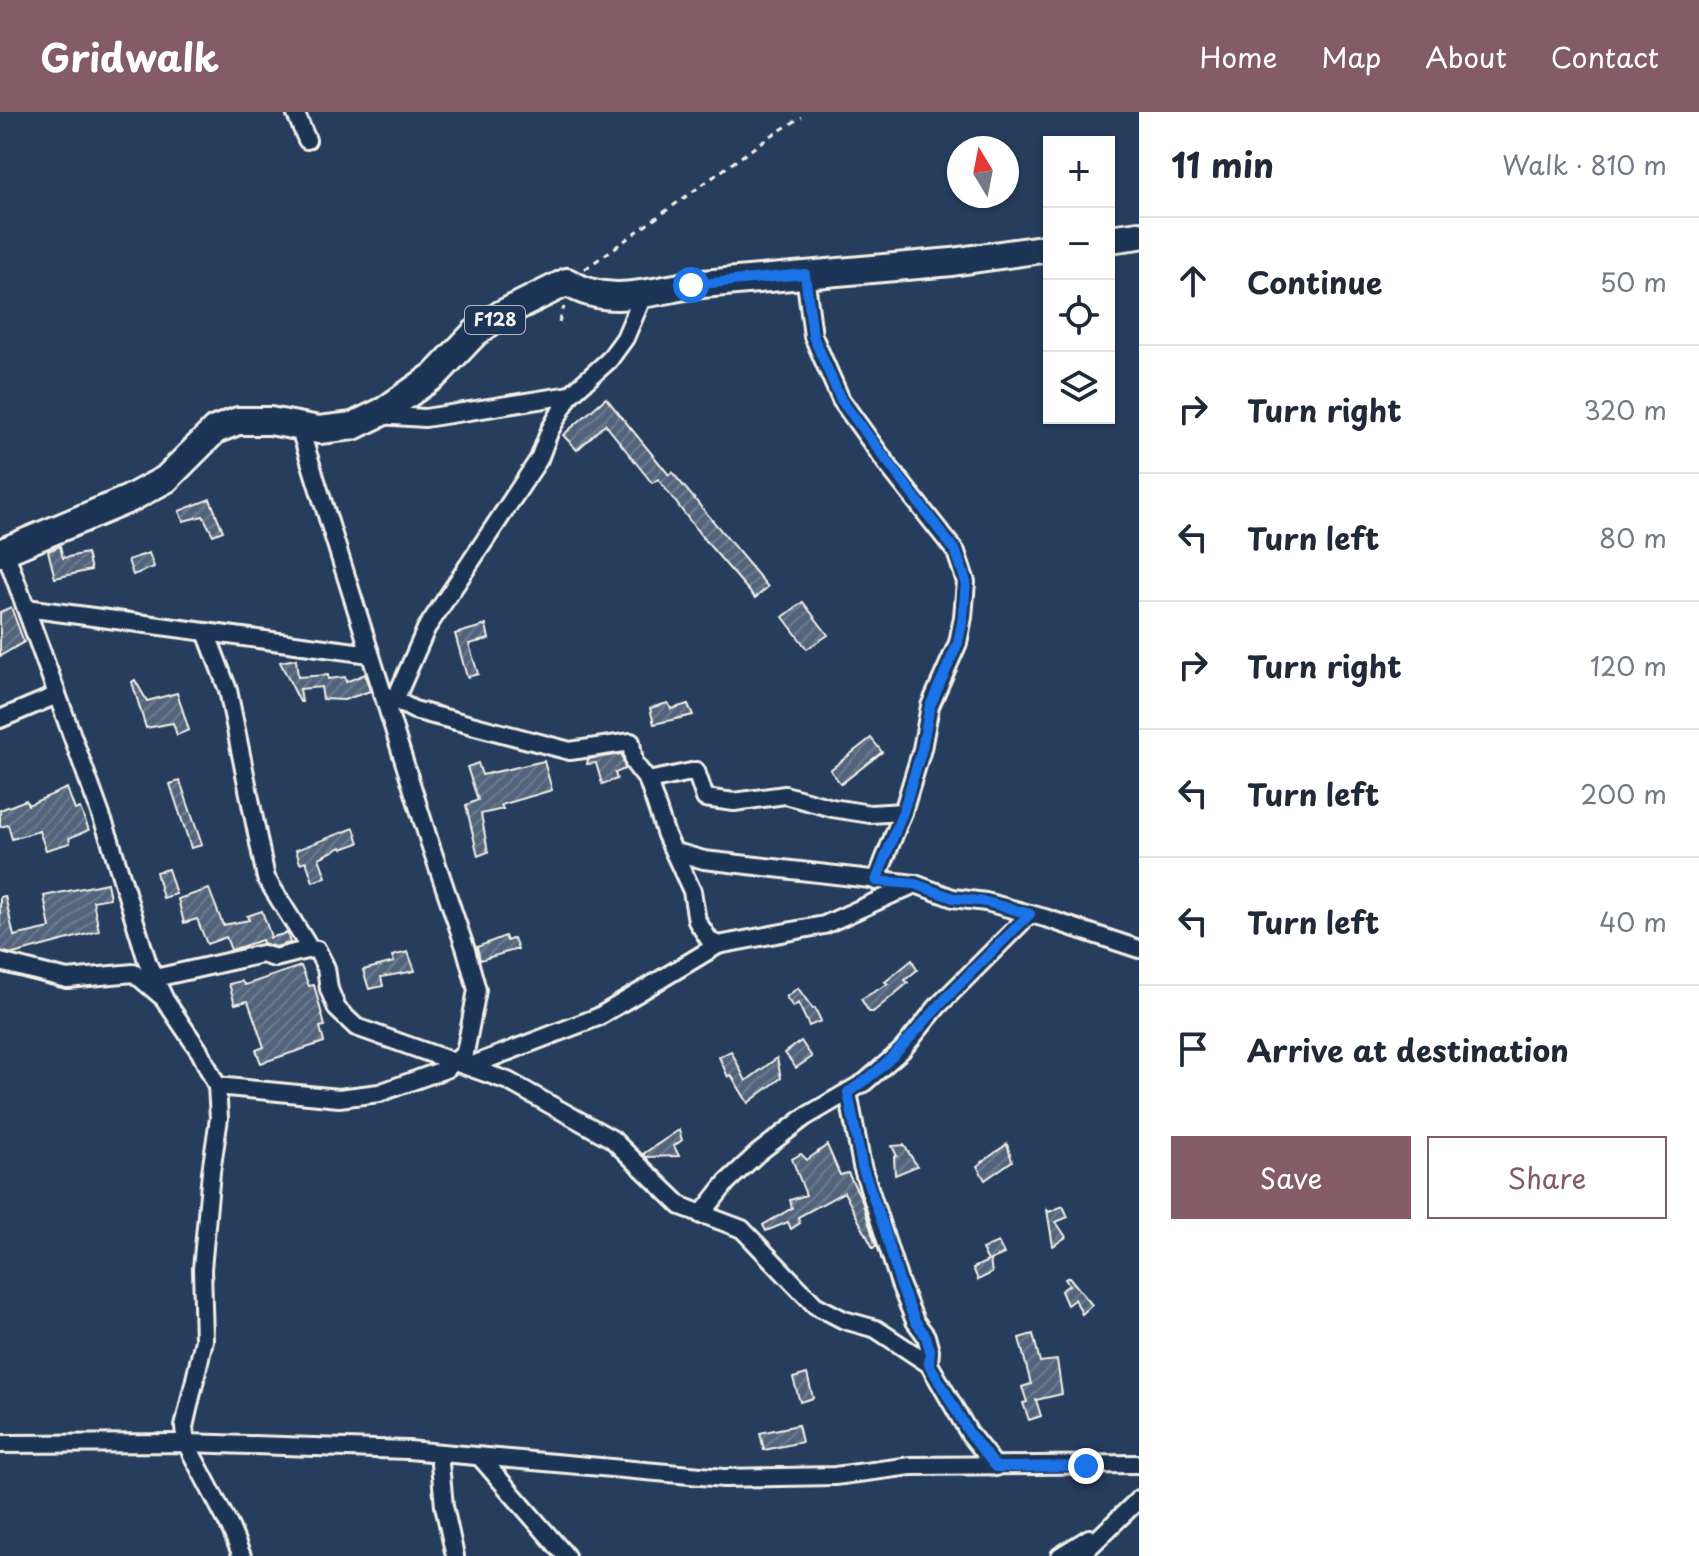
<!DOCTYPE html>
<html lang="en">
<head>
<meta charset="utf-8">
<style>
  :root { --surface:#fff; --page:#f2f2f3; --text:#1f2937; --muted:#747a83; --line:#e0e1e3; --accent:#845c67 }
  body { margin:0; font-family:"Playpen Sans",sans-serif; background:var(--page); color:var(--text) }
  .controls { position:absolute; right:24px; top:24px; display:grid; overflow:hidden; border-radius:0px; box-shadow:0 2px 6px #0004 }
  .controls button { width:72px; height:72px; display:grid; place-items:center; padding:0; border:0; border-bottom:2px solid var(--line); background:var(--surface); color:var(--text); font:40px sans-serif }
  .compass { position:absolute; left:947px; top:24px; width:72px; height:72px; border-radius:50%; background:var(--surface); box-shadow:0 2px 6px #0004; rotate:350deg }
  .stop { position:absolute; width:24px; height:24px; margin:-18px; border:6px solid #1a73e8; border-radius:50%; background:#fff }
  .stop.end { background:#1a73e8; border-color:#fff; box-shadow:0 2px 8px #0008 }
  .list { margin:0; padding:0; list-style:none }
  h2 { display:flex; justify-content:space-between; align-items:center; height:104px; margin:0; padding:0 32px; font-size:34px }
  h2 small { font-size:26px; font-weight:400; color:var(--muted) }
  .list li { display:grid; grid-template-columns:52px 1fr auto; gap:24px; align-items:center; box-sizing:border-box; height:128px; padding:0 32px; border-top:2px solid var(--line) }
  .list b { display:block; font-size:30px; white-space:nowrap }
  .list em { font-size:26px; font-style:normal; color:var(--muted) }
  .actions { display:flex; gap:16px; padding:24px 32px }
  .actions a { flex:1; padding:18px 0; border:2px solid var(--accent); border-radius:0px; text-align:center; font-size:28px; color:var(--accent) }
  .actions .main { background:var(--accent); color:#fff }
  .icon { flex:none; width:44px; height:44px; fill:none; stroke:currentColor; stroke-width:2; stroke-linecap:round; stroke-linejoin:round }
  .map { position:relative; flex:none; width:1139px; height:1444px; overflow:hidden }
  header { display:flex; align-items:center; gap:48px; box-sizing:border-box; height:112px; padding:0 40px; background:var(--accent); color:#fff }
  header strong { font-size:38px }
  nav { display:flex; gap:44px; margin-inline-start:auto; font-size:28px }
  main { display:flex }
  aside { flex:1; background:var(--surface) }
  .map>svg:first-child { display:block }
</style>
</head>
<body>
<header>
<strong>Gridwalk</strong>
<nav><a>Home</a><a>Map</a><a>About</a><a>Contact</a></nav>
</header>
<main>
<div class="map">
<svg width="1139" height="1444" viewBox="0 0 1139 1444">
  <defs>
    <pattern id="building-hatch" width="6" height="6" patternUnits="userSpaceOnUse" patternTransform="scale(2)"><rect width="6" height="6" fill="#52647b"/><path d="M-1 1l2-2M0 6l6-6M5 7l2-2" fill="none" stroke="#6c7b8e"/></pattern>
  </defs>
  <rect width="100%" height="100%" fill="#263d5d"/>
  <filter id="ink" filterUnits="userSpaceOnUse"><feTurbulence type="fractalNoise" baseFrequency=".0125" numOctaves="2"/><feDisplacementMap in="SourceGraphic" scale="16" xChannelSelector="R" yChannelSelector="G"/><feConvolveMatrix kernelMatrix="1 2 1 2 8 2 1 2 1" color-interpolation-filters="sRGB"/></filter>
  <g filter="url(#ink)">
    <g fill="url(#building-hatch)" stroke="#f4f1e8" stroke-width="2">
      <path d="M606,286L669,363L672,360L768,475L755,486L703,426L658,367L652,371L605,312L577,338L563,323Z"/>
      <path d="M210,387L223,419L213,423L203,404L183,409L179,399Z"/>
      <path d="M60,434L63,446L87,441L91,458L55,466L48,439Z"/>
      <path d="M149,441L154,455L133,463L128,448Z"/>
      <path d="M803,490L828,523L807,537L783,505Z"/>
      <path d="M11,495L24,530L0,544V500Z"/>
      <path d="M486,513L489,527L469,532L478,562L467,565L455,522Z"/>
      <path d="M296,547L298,565L328,563V567L345,565L346,570L365,562L370,579L344,588L323,587L321,575L300,577L302,590H300L280,550Z"/>
      <path d="M135,568L147,589L177,581L189,618L177,623L173,611L146,616L132,570Z"/>
      <path d="M668,591L671,597L688,592L693,603L654,612L650,596Z"/>
      <path d="M871,626L882,640L841,672L830,658Z"/>
      <path d="M622,642L625,657L615,661L617,667L602,672L596,651L587,652L588,647Z"/>
      <path d="M544,649L552,678L501,693L503,697L481,702L488,740L478,744L466,693L478,688L467,655L478,651L482,663Z"/>
      <path d="M180,669L202,733L191,736L170,672Z"/>
      <path d="M67,676L75,698L80,696L89,718L69,726L70,731L46,738L39,719L12,727L8,713L0,715V698L26,688L28,693Z"/>
      <path d="M354,716L359,731L342,737L341,735L319,746L326,765L313,770L306,749L300,751L296,738Z"/>
      <path d="M168,757L176,782L163,786L156,760Z"/>
      <path d="M107,771L110,786L93,789L99,819L13,842L0,839V785L5,784L14,824L50,816L44,784Z"/>
      <path d="M209,777L223,813L249,808L247,804L262,799L271,825L269,826L287,821L290,831L275,835L263,831L262,828L231,838L226,825L207,832L197,807L184,811L178,787Z"/>
      <path d="M505,824L507,829L514,826L518,837L480,848L477,835Z"/>
      <path d="M408,840L415,859L381,865L383,874L369,877L363,858L394,850L392,844Z"/>
      <path d="M912,848L917,858L905,868L908,871L873,900H869L861,887L888,872L885,870Z"/>
      <path d="M301,854L309,874L314,873L325,914L320,915L324,930L261,951L256,938L264,935L248,889L235,892L229,872L241,869L245,873Z"/>
      <path d="M798,876L813,897L815,896L821,909L809,914L798,891L793,895L786,885Z"/>
      <path d="M801,929L812,945L796,956L785,941Z"/>
      <path d="M731,939L746,969L777,946L781,966L748,991L731,963L728,965L719,945Z"/>
      <path d="M679,1018L682,1028L674,1034L679,1044L646,1045L643,1042Z"/>
      <path d="M1007,1032L1012,1049L985,1068L977,1054Z"/>
      <path d="M827,1033L840,1063L848,1061L861,1086L876,1134L873,1136L844,1080L798,1105L800,1111L791,1117L788,1110L766,1119L763,1113L792,1096L790,1088L806,1083L792,1047L801,1042L807,1048Z"/>
      <path d="M904,1033L917,1054L895,1063L894,1045L897,1044L892,1034Z"/>
      <path d="M1063,1094L1068,1105L1056,1110L1066,1125L1053,1134L1047,1098L1049,1100Z"/>
      <path d="M998,1130L1004,1142L990,1148L992,1161L978,1168L973,1156L988,1149L982,1137Z"/>
      <path d="M1069,1165L1092,1193L1082,1202L1075,1187L1067,1193L1061,1179L1069,1173L1065,1167Z"/>
      <path d="M1033,1222L1040,1250L1057,1248L1062,1282L1036,1288L1041,1304L1029,1308L1023,1291L1027,1290L1022,1275L1031,1272L1019,1226Z"/>
      <path d="M807,1262L813,1286L800,1290L793,1266Z"/>
      <path d="M798,1313L802,1330L764,1338L760,1321Z"/>
    </g>
    <g fill="none" stroke-linecap="round" stroke-linejoin="round">
      <g stroke="#f4f1e8" stroke-width="22">
        <g id="minor">
          <path d="M295,0L307,28"/>
          <path d="M805,162L813,224L841,288L889,355L956,440L966,470L963,505L958,531L930,594L922,637L903,700L876,769"/>
          <path d="M378,303L425,306L570,283"/>
          <path d="M5,439L110,728L148,852L165,888L200,940L217,974L219,1006L211,1060L202,1157L204,1228L184,1315L186,1331L230,1415L242,1444"/>
          <path d="M26,496L370,542"/>
          <path d="M206,520L228,578L266,766L310,837L317,838L326,856L329,877L337,897L356,915L508,969L612,1027L681,1094L742,1117L815,1193L844,1208L876,1217L929,1252L969,1321L996,1355"/>
          <path d="M382,581L414,598L570,639L631,630L634,651L648,669L666,723L692,779L697,809L710,829L718,833"/>
          <path d="M395,588L426,517L539,347L550,318L570,283L609,248L625,226L643,184"/>
          <path d="M0,607L57,583"/>
          <path d="M648,669L696,659L705,686L734,690L785,683L832,696L870,702L903,700"/>
          <path d="M676,740L704,748L915,772L953,786L986,790L1045,806L1139,837"/>
          <path d="M0,850L67,867L134,861L161,884"/>
          <path d="M155,866L262,842L275,846L310,837"/>
          <path d="M470,954L598,905L718,833L824,813L915,772"/>
          <path d="M217,974L339,986L379,981L446,957L465,941L477,878L466,838L429,729L299,314"/>
          <path d="M848,980L862,1054L900,1172L915,1209L926,1224L930,1239L929,1252"/>
          <path d="M701,1103L727,1070L758,1041L805,1005L865,970L902,938L937,895L1030,802"/>
          <path d="M0,1332L186,1331L408,1338L724,1366L835,1364L911,1354L1139,1352"/>
          <path d="M439,1341L444,1394L455,1444"/>
          <path d="M480,1345L566,1444"/>
          <path d="M1060,1444L1089,1426"/>
          <path d="M1080,1444L1139,1387"/>
        </g>
      </g>
      <g stroke="#f4f1e8" stroke-width="32">
        <g id="primary">
          <path d="M1109,127L1139,123"/>
          <path d="M0,441L129,387L166,367L215,318L238,309H270L319,318L353,314L384,299L435,263L475,221L502,202L567,170C606,195 649,180 691,173L952,150L1049,136"/>
        </g>
      </g>
      <g stroke="#f4f1e8" stroke-width="3" stroke-dasharray="6 6" stroke-linecap="butt">
        <path d="M585,157L769,25L802,5"/>
        <path d="M559,210L564,195"/>
      </g>
      <use href="#minor" stroke="#1d3557" stroke-width="16"/>
      <use href="#primary" stroke="#1d3557" stroke-width="26"/>
    </g>
  </g>
  <g fill="none" stroke-linecap="round" stroke-linejoin="round" filter="url(#ink)">
    <path stroke="#1a73e8" stroke-width="10" d="M691,173L805,162L813,224L841,288L956,440L966,470L963,505L958,531L930,594L922,637L903,700L876,769L915,772L953,786L986,790L1030,802C999,833 967,863 938,895C909,926 885,958 848,980L862,1054L884,1116L900,1172L915,1209L926,1224L930,1239L929,1252L969,1321L996,1355L1086,1354"/>
  </g>
  <g text-anchor="middle" stroke-width="6" stroke-linejoin="round" paint-order="stroke">
    <rect fill="#1d3557" stroke="#b4b9bc" stroke-width="2" x="465" y="194" width="60" height="28" rx="6"/>
    <g font-size="18" font-weight="bold" fill="#f4f1e8">
      <text x="495" y="214">F128</text>
    </g>
  </g>
</svg>
<div class="controls">
<button>+</button>
<button>−</button>
<button><svg class="icon" aria-label="locate" viewBox="0 0 24 24"><circle cx="12" cy="12" r="6"/><path d="M12 2v4M12 18v4M2 12h4M18 12h4"/></svg></button>
<button><svg class="icon" aria-label="layers" viewBox="0 0 24 24"><path d="M12 4l9 5-9 5-9-5zM3 14l9 5 9-5"/></svg></button>
</div>
<svg class="compass" viewBox="-18 -18 36 36"><path d="M0-13l5 13h-10z" fill="#e53935"/><path d="M0 13l5-13h-10z" fill="#747a83"/></svg>
<div class="stop" style="left:691px;top:173px"></div>
<div class="stop end" style="left:1086px;top:1354px"></div>
</div>
<aside>
<h2>11 min<small>Walk · 810 m</small></h2>
<ul class="list">
<li><svg class="icon" aria-label="ahead" viewBox="0 0 24 24"><path d="M12 20V5M6 11l6-6 6 6"/></svg><div><b>Continue</b></div><em>50 m</em></li>
<li><svg class="icon" aria-label="right" viewBox="0 0 24 24"><path d="M7 20v-9h11M14 6l5 5-5 5"/></svg><div><b>Turn right</b></div><em>320 m</em></li>
<li><svg class="icon" aria-label="left" viewBox="0 0 24 24"><path d="M17 20v-9H6M10 6l-5 5 5 5"/></svg><div><b>Turn left</b></div><em>80 m</em></li>
<li><svg class="icon" aria-label="right" viewBox="0 0 24 24"><path d="M7 20v-9h11M14 6l5 5-5 5"/></svg><div><b>Turn right</b></div><em>120 m</em></li>
<li><svg class="icon" aria-label="left" viewBox="0 0 24 24"><path d="M17 20v-9H6M10 6l-5 5 5 5"/></svg><div><b>Turn left</b></div><em>200 m</em></li>
<li><svg class="icon" aria-label="left" viewBox="0 0 24 24"><path d="M17 20v-9H6M10 6l-5 5 5 5"/></svg><div><b>Turn left</b></div><em>40 m</em></li>
<li><svg class="icon" aria-label="arrive" viewBox="0 0 24 24"><path d="M6 21V4h12l-3 4 3 4H6"/></svg><div><b>Arrive at destination</b></div></li>
</ul>
<div class="actions"><a class="main">Save</a><a>Share</a></div>
</aside>
</main>
</body>
</html>
